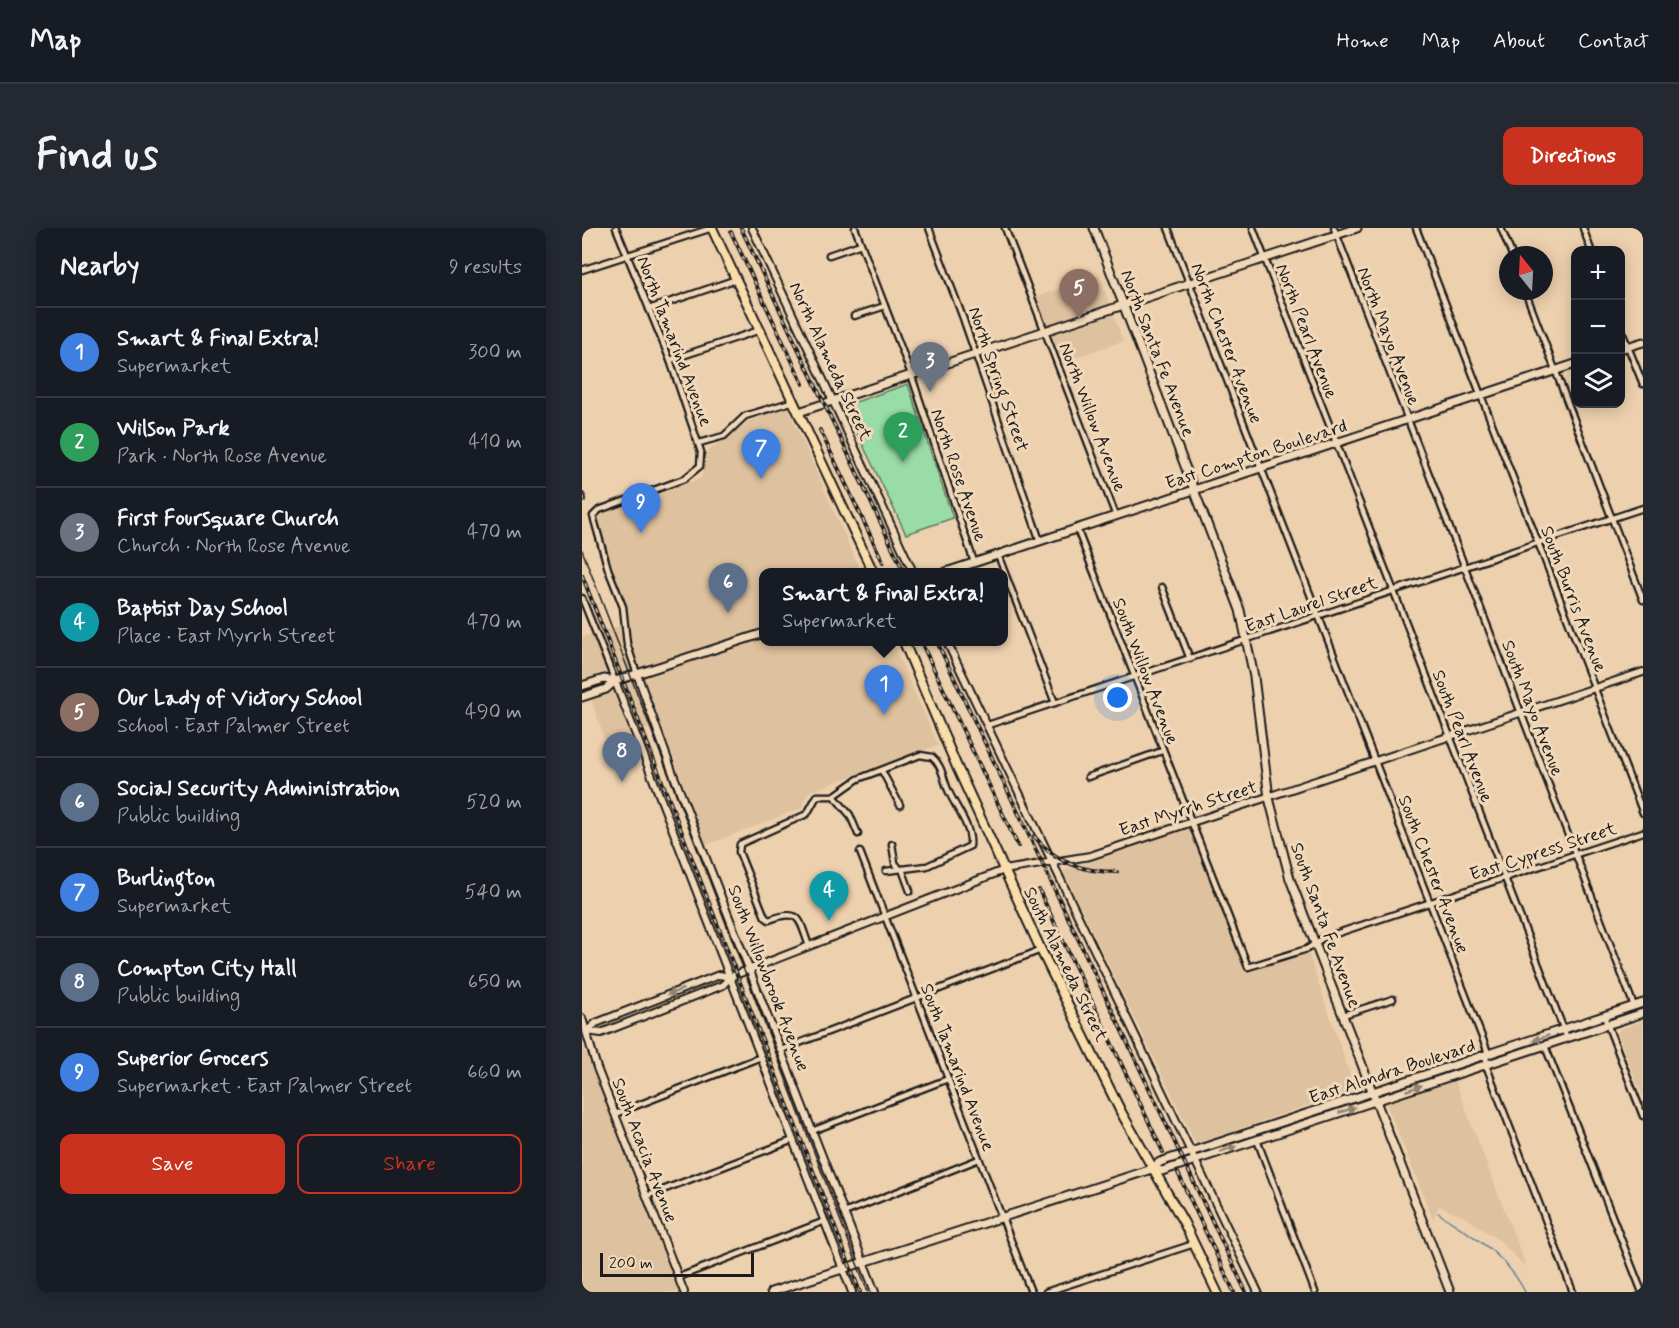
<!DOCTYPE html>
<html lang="en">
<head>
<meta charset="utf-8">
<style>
  :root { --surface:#171b24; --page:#242831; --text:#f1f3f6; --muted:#9ea1a6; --line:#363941; --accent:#c8321e }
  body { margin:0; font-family:Mynerve,sans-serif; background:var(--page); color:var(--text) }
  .controls { position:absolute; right:18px; top:18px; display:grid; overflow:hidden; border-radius:12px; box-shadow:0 3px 15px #0003 }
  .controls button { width:54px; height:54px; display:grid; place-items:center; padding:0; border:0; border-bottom:2px solid var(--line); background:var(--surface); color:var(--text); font:30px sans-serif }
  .compass { position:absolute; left:917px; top:18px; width:54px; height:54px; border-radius:50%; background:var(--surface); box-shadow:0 3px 15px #0003; rotate:342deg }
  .scale { position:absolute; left:18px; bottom:15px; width:154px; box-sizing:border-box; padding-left:6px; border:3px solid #1c1c1c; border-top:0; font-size:16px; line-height:21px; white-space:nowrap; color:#1c1c1c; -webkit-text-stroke:4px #f1d8b9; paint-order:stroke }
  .you { position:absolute; left:536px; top:470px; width:21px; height:21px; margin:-15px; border:4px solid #fff; border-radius:50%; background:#1a73e8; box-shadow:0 0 0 9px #1a73e833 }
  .badge { display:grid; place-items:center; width:39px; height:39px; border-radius:50%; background:var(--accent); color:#fff; font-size:20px; font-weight:700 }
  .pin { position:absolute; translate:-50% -50px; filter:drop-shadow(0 2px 3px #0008) }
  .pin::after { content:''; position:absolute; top:32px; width:21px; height:18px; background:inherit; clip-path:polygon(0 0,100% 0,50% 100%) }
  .popup { position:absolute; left:177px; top:340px; width:249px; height:78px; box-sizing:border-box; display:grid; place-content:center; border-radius:12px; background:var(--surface); filter:drop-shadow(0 2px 4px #0005); font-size:20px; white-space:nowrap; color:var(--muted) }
  .popup b { font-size:22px; color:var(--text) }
  .popup::after { content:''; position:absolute; left:50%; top:100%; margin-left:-12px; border:12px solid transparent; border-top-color:var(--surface) }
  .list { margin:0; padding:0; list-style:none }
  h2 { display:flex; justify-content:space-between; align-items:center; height:78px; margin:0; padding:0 24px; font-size:26px }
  h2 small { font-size:20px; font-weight:400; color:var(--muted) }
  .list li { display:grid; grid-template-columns:39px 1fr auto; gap:18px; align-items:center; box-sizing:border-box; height:90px; padding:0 24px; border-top:2px solid var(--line) }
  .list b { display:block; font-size:22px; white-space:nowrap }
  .list p { margin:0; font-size:20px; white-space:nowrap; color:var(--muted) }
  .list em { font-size:20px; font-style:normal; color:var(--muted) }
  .actions { display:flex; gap:12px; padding:18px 24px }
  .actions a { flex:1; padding:14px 0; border:2px solid var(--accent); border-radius:12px; text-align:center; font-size:21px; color:var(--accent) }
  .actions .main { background:var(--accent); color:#fff }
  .icon { flex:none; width:33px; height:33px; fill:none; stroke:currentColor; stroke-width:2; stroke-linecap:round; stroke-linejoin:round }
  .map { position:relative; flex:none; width:1061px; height:1064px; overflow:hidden; border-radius:12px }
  header { display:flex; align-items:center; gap:36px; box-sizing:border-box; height:84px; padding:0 30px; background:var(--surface); border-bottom:2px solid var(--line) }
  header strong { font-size:28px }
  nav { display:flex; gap:33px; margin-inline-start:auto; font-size:21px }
  .intro { display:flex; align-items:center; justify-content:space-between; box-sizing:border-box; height:144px; padding:0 36px }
  h1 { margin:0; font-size:42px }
  .button { padding:15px 27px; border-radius:12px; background:var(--accent); color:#fff; font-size:21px; font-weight:700 }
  main { display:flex; gap:36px; padding:0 36px }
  aside { flex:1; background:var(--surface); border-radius:12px; box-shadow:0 3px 15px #0003 }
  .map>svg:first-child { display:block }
</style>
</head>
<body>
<header>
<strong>Map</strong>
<nav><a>Home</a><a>Map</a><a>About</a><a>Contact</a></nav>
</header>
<div class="intro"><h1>Find us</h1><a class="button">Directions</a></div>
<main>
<aside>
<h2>Nearby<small>9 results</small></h2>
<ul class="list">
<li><span class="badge" style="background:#3f7fe0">1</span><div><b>Smart &amp; Final Extra!</b><p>Supermarket</p></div><em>300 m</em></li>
<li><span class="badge" style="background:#2e9e5b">2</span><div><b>Wilson Park</b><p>Park · North Rose Avenue</p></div><em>410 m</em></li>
<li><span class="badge" style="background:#6b7280">3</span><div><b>First Foursquare Church</b><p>Church · North Rose Avenue</p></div><em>470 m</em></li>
<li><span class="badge" style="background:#0f9aa8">4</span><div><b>Baptist Day School</b><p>Place · East Myrrh Street</p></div><em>470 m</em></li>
<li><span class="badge" style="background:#8d6e63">5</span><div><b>Our Lady of Victory School</b><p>School · East Palmer Street</p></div><em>490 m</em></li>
<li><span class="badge" style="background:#5c6f8a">6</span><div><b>Social Security Administration</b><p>Public building</p></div><em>520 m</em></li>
<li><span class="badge" style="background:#3f7fe0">7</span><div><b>Burlington</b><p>Supermarket</p></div><em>540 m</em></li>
<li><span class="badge" style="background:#5c6f8a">8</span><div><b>Compton City Hall</b><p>Public building</p></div><em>650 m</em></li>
<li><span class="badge" style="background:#3f7fe0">9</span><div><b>Superior Grocers</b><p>Supermarket · East Palmer Street</p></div><em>660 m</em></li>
</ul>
<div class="actions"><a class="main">Save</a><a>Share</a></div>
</aside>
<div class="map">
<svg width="1061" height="1064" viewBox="0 0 1061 1064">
  <rect width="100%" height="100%" fill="#edd0ae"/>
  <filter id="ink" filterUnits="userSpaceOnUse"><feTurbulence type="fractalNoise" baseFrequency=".0167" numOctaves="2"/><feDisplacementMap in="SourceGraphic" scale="12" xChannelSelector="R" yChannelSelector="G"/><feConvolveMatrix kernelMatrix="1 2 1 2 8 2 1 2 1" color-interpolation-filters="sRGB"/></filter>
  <g filter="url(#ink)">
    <g fill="#dec19e">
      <path d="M517,47L541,113L479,134L454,69Z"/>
      <path d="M206,180L279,344H182V414H310L356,517L226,564L220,580L124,617L79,496L24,515L3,452L0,453V409L48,395L15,296L17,287L119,250L126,223L168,192Z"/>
      <path d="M608,600L662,740L670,743L726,725L773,861L614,916L481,643Z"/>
      <path d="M1061,793V869L1035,805L1038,801Z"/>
      <path d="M0,817L1,818L97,1064H0Z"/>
      <path d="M873,853L901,926L945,1041L917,1012L883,989L857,978L851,991L804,875Z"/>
    </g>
    <path fill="#99dca7" stroke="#5a7c62" stroke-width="1.5" d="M326,156L371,290L324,306L262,178Z"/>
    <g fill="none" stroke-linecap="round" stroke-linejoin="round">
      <path stroke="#66839e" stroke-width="1.5" d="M856,985C890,1008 924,1026 943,1064"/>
      <g stroke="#1c1c1c" stroke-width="8">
        <path id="pedestrian" d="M0,268L1,271"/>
      </g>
      <g stroke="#1c1c1c" stroke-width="9">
        <g id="minor">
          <path d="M34,0L88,132L119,224L118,238L102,251L17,282L11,288L26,341L41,379L45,416L55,446"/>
          <path d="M273,0L329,146L392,334"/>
          <path d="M347,0L381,90L458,313"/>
          <path d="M423,0L534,288"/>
          <path d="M586,0L905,822L904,837L991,1064"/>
          <path d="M671,0L985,810"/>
          <path d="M752,0L1052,778"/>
          <path d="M834,0L1061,585"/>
          <path d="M919,0L930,27"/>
          <path d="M1001,0L1009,22"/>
          <path d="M247,27L279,16"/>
          <path d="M0,42L130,0"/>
          <path d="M943,63L1061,372"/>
          <path d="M67,81L155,51"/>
          <path d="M272,88L303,78"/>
          <path d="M1038,99L1061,156"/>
          <path d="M88,132L178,102"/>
          <path d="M117,215L142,208L163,188L212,173"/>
          <path d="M495,301L666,739L725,721L741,710L1061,604"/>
          <path d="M416,327L473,475"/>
          <path d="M580,359L608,431"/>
          <path d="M0,370L33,453"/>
          <path d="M406,497L1061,280"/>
          <path d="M300,543L318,577"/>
          <path d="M506,549L580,523"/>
          <path d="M252,568L268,587L276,606"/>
          <path d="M310,616L313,635L317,640"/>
          <path d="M278,624L449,1064"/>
          <path d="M320,641L328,663"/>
          <path d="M227,718C217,691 219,680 187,692L183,689L157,624L158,616L225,586L235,568H252L276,551L338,527L350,529C361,538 361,552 367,564C374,580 390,599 388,618L345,638L304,643"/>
          <path d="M761,787L811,771"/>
          <path d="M1022,788L1061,888"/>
          <path d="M963,818L1060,1064"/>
          <path d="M199,822L459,722"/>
          <path d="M33,886L179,829"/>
          <path d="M230,903L366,851"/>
          <path d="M675,912L733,1064"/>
          <path d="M65,968L211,912"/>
          <path d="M262,985L397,931"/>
          <path d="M97,1049L243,993"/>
          <path d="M464,1064L612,1016"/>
        </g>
      </g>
      <g stroke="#1c1c1c" stroke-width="10">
        <g id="tertiary">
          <path d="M170,0L331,344"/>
          <path d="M365,414L676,1064"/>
          <path d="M55,446L90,543L293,1064"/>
          <path d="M33,453L270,1064"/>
          <path d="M0,790L15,840L102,1064"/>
          <path d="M5,803L19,805L141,757L148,749L422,642L508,628L1061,444"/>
          <path d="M5,803L14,795L137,747L148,749"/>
        </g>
      </g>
      <g stroke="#1c1c1c" stroke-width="11">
        <g id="secondary">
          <path d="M512,0L658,382L672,449L687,570L708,651L868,1064"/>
          <path d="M1038,121L1061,114"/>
          <path d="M217,184L775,0"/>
          <path d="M364,344L993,136"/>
          <path d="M0,458L22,451L33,453"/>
          <path d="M0,469L24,461L33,453L182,405"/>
          <path d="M570,941L580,943L1061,785"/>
          <path d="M189,1064L570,941L578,934L1061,775"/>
        </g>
      </g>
      <g stroke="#1c1c1c" stroke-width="12">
        <g id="primary">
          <path d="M130,0L291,344"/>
          <path d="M322,414L375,539L459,722L539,884L602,995L635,1064"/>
        </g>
      </g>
      <use href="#pedestrian" stroke="#f1d8b9" stroke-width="4"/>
      <use href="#minor" stroke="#f1d8b9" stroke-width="4.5"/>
      <use href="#tertiary" stroke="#f1d8b9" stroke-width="6"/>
      <use href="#secondary" stroke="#f1d8b9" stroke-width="7"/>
      <use href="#primary" stroke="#f9ddab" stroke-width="8"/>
      <path stroke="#1c1c1c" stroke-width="1.5" d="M0,322L286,1064"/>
      <g stroke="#1c1c1c" stroke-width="4">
        <g id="rail">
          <path d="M159,0L322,344"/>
          <path d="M149,4L221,156"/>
          <path d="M238,202L301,334"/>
          <path d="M0,347L278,1064"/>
          <path d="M339,414L436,618"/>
          <path d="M355,414L664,1064"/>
          <path d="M452,608C474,635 501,644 535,644"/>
          <path d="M457,662L581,924"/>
          <path d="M596,945L652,1064"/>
        </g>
      </g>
      <use href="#rail" stroke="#f1d8b9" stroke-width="1.5" stroke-dasharray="4.5" stroke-linecap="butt"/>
    </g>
    <defs><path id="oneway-solid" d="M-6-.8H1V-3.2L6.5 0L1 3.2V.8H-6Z" transform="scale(1.5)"/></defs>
    <g fill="#918372">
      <use href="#oneway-solid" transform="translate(93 764) rotate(159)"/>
      <use href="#oneway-solid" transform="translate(959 810) rotate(161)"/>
      <use href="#oneway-solid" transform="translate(832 860) rotate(-19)"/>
      <use href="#oneway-solid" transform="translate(765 882) rotate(-18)"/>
      <use href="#oneway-solid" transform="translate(646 921) rotate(-18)"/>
    </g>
  </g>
  <g text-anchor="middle" stroke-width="6" stroke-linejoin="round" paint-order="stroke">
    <g font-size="18" fill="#1c1c1c" stroke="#f1d8b9">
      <text transform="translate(725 103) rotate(69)" y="6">North Pearl Avenue</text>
      <text transform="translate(807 108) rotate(69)" y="6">North Mayo Avenue</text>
      <text transform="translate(93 113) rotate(69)" y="6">North Tamarind Avenue</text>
      <text transform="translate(645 115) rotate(69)" y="6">North Chester Avenue</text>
      <text transform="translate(576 125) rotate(69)" y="6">North Santa Fe Avenue</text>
      <text transform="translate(249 133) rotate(65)" y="6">North Alameda Street</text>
      <text transform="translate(417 151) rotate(71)" y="6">North Spring Street</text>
      <text transform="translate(511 189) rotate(69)" y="6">North Willow Avenue</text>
      <text transform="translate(674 226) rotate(-18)" y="6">East Compton Boulevard</text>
      <text transform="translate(377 247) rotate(71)" y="6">North Rose Avenue</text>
      <text transform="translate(992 371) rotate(69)" y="6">South Burris Avenue</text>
      <text transform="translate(729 376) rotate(-19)" y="6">East Laurel Street</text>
      <text transform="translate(564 443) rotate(69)" y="6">South Willow Avenue</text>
      <text transform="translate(951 480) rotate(69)" y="6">South Mayo Avenue</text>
      <text transform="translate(881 508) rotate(69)" y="6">South Pearl Avenue</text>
      <text transform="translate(606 580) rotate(-18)" y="6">East Myrrh Street</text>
      <text transform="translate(961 623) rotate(-18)" y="6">East Cypress Street</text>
      <text transform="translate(852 646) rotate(69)" y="6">South Chester Avenue</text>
      <text transform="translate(744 697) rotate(70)" y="6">South Santa Fe Avenue</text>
      <text transform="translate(484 736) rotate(64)" y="6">South Alameda Street</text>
      <text transform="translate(187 750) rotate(69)" y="6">South Willowbrook Avenue</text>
      <text transform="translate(376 839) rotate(69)" y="6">South Tamarind Avenue</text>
      <text transform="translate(810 843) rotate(-18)" y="6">East Alondra Boulevard</text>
      <text transform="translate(63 922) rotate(69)" y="6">South Acacia Avenue</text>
    </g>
  </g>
</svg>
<div class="controls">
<button>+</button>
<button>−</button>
<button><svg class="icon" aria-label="layers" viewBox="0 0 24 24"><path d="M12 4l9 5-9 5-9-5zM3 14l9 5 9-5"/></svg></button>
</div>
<svg class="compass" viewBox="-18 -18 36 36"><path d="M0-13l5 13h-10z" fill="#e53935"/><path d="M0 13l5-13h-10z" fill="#9ea1a6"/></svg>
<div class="scale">200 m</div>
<div class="you"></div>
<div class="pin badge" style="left:302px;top:487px;background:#3f7fe0">1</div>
<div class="popup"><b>Smart &amp; Final Extra!</b>Supermarket</div>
<div class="pin badge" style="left:321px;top:234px;background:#2e9e5b">2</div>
<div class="pin badge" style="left:348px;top:164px;background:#6b7280">3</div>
<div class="pin badge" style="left:247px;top:693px;background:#0f9aa8">4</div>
<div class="pin badge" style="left:497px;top:91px;background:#8d6e63">5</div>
<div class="pin badge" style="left:146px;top:385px;background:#5c6f8a">6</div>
<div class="pin badge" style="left:179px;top:251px;background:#3f7fe0">7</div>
<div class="pin badge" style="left:40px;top:554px;background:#5c6f8a">8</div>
<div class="pin badge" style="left:59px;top:305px;background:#3f7fe0">9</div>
</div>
</main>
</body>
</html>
